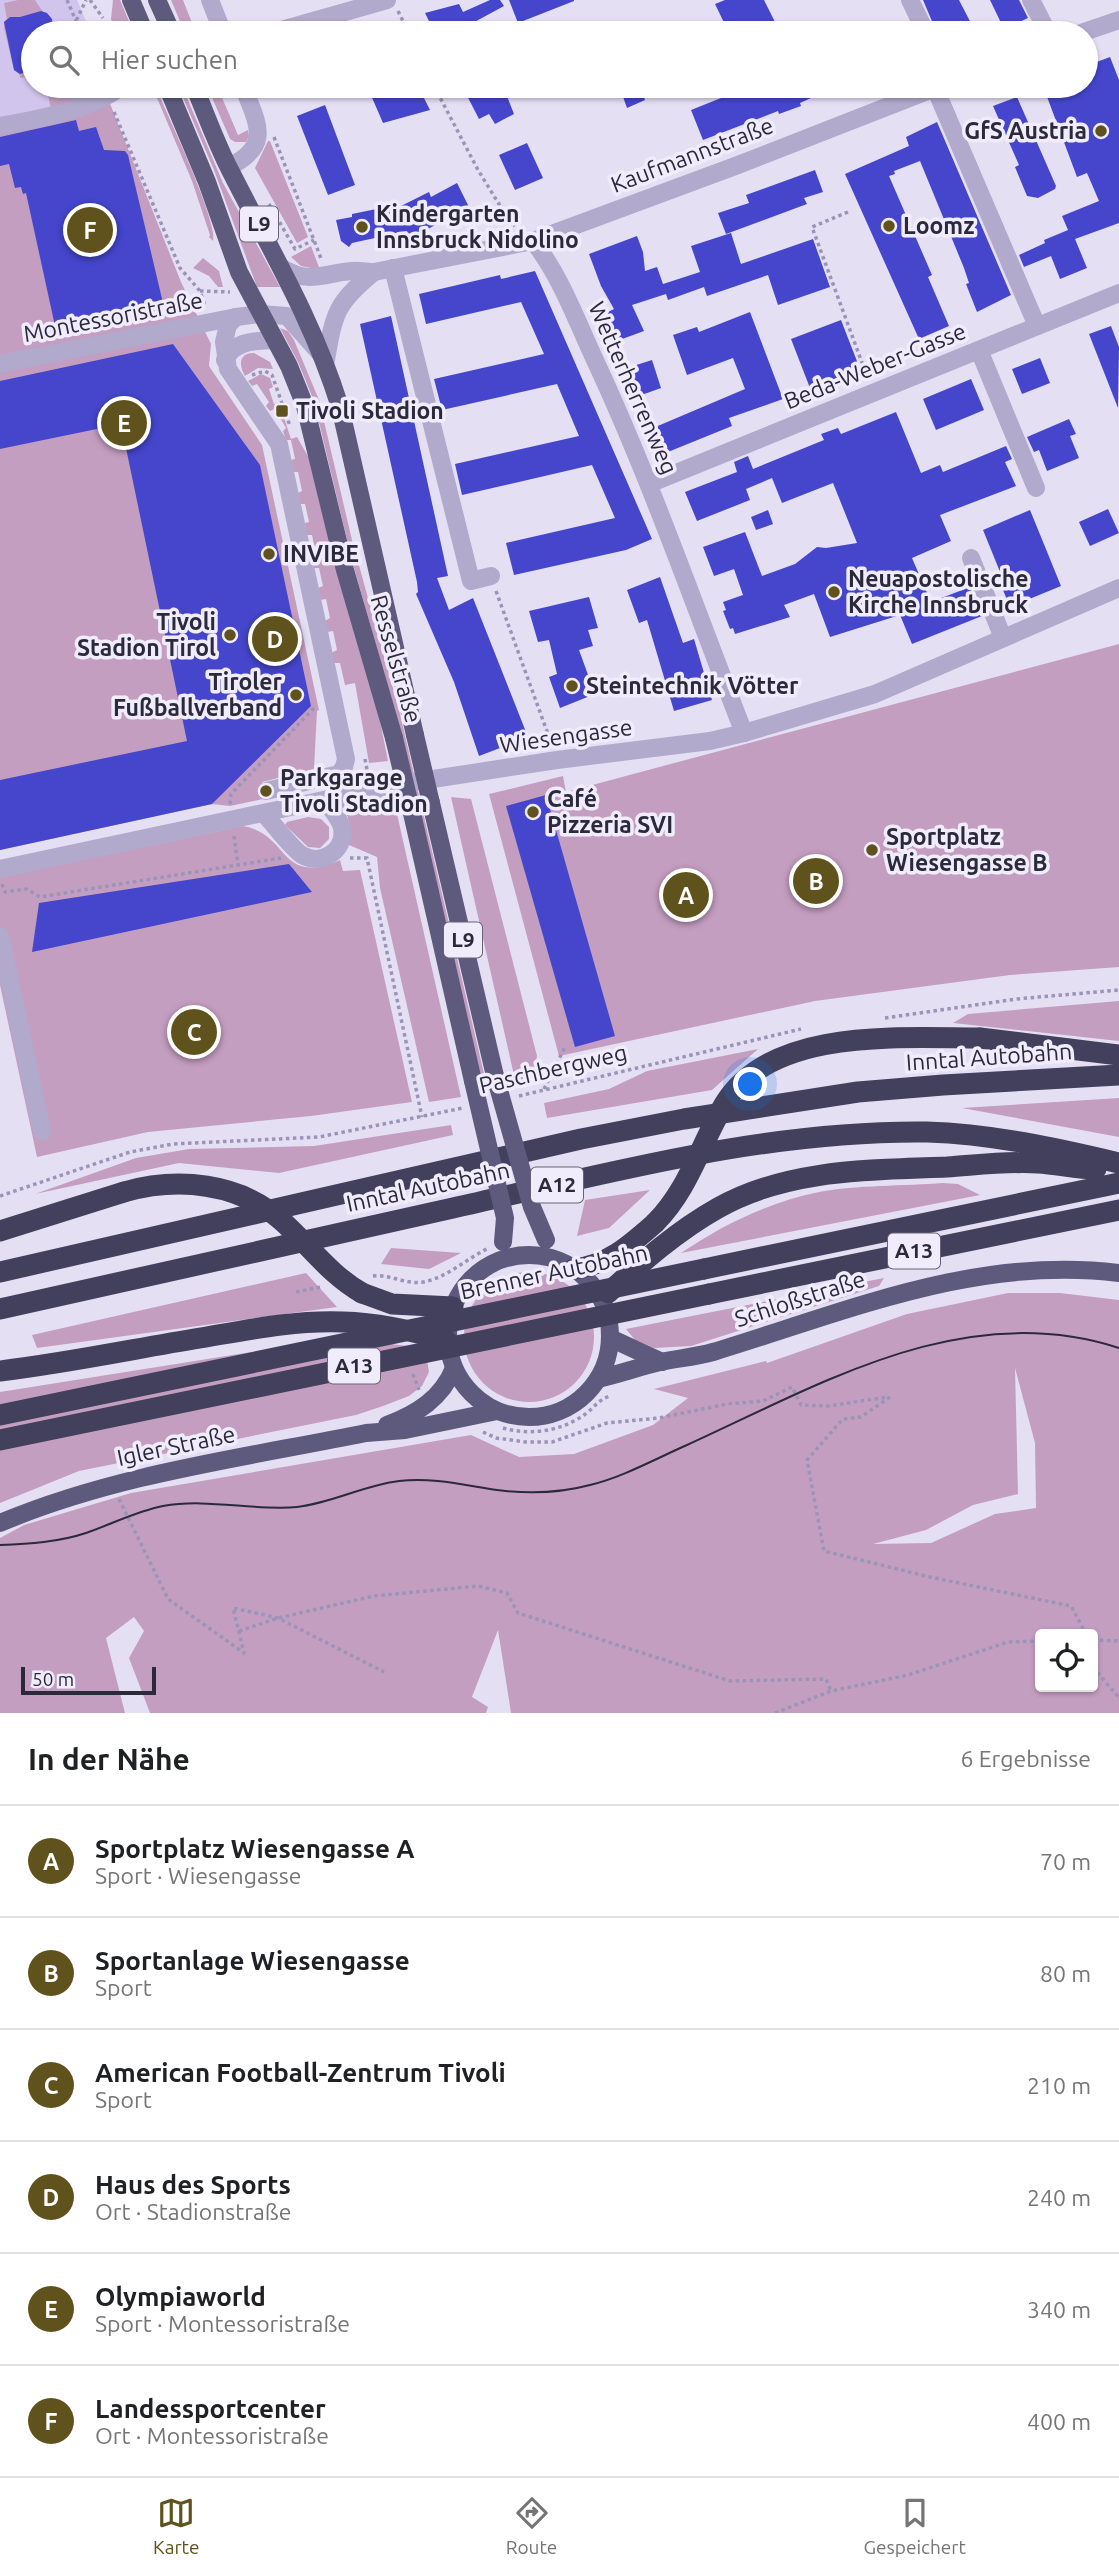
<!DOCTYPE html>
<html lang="de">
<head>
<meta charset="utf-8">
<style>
  :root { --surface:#fff; --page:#f6f6f6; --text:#202124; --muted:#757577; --line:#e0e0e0; --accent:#5f521c }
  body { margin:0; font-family:Ubuntu,sans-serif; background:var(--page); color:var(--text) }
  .controls { position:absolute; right:21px; bottom:21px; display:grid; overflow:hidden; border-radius:7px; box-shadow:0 2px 5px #0004 }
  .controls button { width:63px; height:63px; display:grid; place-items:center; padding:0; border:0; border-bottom:2px solid var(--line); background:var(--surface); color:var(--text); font:35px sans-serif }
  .scale { position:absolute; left:21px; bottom:18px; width:135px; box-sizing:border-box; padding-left:7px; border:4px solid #2b2a3a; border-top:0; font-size:19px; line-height:24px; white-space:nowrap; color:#2b2a3a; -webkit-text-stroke:5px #f0ecfb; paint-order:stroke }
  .you { position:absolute; left:751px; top:1085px; width:24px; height:24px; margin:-18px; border:5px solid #fff; border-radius:50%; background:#1a73e8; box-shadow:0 0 0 10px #1a73e833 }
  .badge { display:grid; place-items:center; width:46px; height:46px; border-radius:50%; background:var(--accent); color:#fff; font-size:23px; font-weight:700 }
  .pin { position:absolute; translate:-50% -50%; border:4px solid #fff; box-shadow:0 2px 7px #0006 }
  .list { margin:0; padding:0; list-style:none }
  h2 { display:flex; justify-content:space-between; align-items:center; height:91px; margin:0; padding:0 28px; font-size:30px }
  h2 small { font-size:23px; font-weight:400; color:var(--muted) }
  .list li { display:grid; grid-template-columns:46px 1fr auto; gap:21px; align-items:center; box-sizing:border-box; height:112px; padding:0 28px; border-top:2px solid var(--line) }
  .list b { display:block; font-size:26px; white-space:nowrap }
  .list p { margin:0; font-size:23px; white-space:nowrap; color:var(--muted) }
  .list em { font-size:23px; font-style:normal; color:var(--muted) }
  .icon { flex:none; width:38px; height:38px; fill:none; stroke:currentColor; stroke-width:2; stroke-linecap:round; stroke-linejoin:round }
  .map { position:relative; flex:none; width:1119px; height:1713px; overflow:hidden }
  .search { position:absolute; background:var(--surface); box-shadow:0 2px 5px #0004; left:21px; right:21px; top:21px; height:77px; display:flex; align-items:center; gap:18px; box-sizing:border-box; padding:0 24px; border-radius:38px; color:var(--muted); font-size:26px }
  .sheet { height:763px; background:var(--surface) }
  nav { display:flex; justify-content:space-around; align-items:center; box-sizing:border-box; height:98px; border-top:2px solid var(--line); background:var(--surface); font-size:19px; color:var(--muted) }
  nav a { display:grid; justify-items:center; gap:4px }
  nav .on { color:var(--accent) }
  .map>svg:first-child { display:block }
</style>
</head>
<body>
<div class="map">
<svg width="1119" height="1713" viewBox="0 0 1119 1713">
  <rect width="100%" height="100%" fill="#e5dff4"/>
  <g fill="#c49ec1" fill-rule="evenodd">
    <path d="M0,0H67L81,33H33V86H103L181,282L211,344L209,366L262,445L319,710L317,711L314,769L262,782L263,799L230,806L212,804L0,850Z"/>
    <path d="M113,0H120L134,33L115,30L111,19Z"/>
    <path d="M171,0H183L196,33H185Z"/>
    <path d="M152,86H155C165,109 219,224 213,241L209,237L210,235L192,181Z"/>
    <path d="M178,86H182L223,183L280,287H257L214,170Z"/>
    <path d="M207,86H217L238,135L248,130L249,136L246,142H235L230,139Z"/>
    <path d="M268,141H270L308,237L297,243L255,168Z"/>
    <path d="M311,246L320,270L301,266L291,257Z"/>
    <path d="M203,258L219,271L223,287H218L209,276L193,268Z"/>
    <path d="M280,328L288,331L294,340L319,400L352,540L400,714L485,1078L480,1080L401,734L351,557L314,401L298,362Z"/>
    <path d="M254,353L270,362L273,369L258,368L245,376C239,366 238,353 254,353Z"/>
    <path d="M261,374L270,378L273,387L269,389L274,404L279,403L291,439L297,437L309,458L338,575L378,711L388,761L369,763L355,683L345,685L340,663H334L331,653L337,650L333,631L327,632L325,621L330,618L326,599L320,600L318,588L323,586L319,568H313L312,557L316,555L312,535H306L305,523L309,522L305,504H300L298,493L302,491L298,472H293L291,460L295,459L291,440H286L283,431L286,428L275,409L270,411L266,406L269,402L257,384L252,386L248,381Z"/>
    <path d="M1119,644V967L1010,975L815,1001L559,1056L489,794L563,776L566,792Z"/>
    <path d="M392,792L461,1097L429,1102L380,888L377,857L349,845L348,817L340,804Z"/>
    <path d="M451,797L471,799L537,1056L533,1079L516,1084Z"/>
    <path d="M308,817L321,819L329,827V839L320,848L308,847L285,825L287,822Z"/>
    <path d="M243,826C290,834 279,887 340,860L343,871L360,870L412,1102L311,1116L148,1132L37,1157L0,985V877Z"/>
    <path d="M1119,1001V1041L953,1023L968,1014Z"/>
    <path d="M758,1049L712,1090L547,1118L544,1103L609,1089L647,1071Z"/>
    <path d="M1119,1098V1137L962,1108Z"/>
    <path d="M451,1125L453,1135L279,1173L179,1163L35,1194L136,1158L189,1149L314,1146Z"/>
    <path d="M943,1183L958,1184L980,1195L681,1253C722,1225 769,1202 819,1192C855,1185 905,1186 943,1183Z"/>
    <path d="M650,1190L609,1228L577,1236L585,1200Z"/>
    <path d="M391,1248L461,1253L429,1269L381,1264Z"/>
    <circle cx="529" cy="1337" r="65"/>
    <path d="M306,1273L337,1307L37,1348L32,1335Z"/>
    <path d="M884,1278L879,1286L691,1346L654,1348L635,1340L626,1329Z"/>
    <path d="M1008,1293H1060L1119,1300V1713H511L498,1630L472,1697L488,1707L486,1713H150L129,1658L144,1631L134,1617L106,1638L125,1713H0V1538L24,1525L131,1493L471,1435L519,1457L574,1454L653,1425L688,1398L654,1389L766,1361L767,1363L907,1314ZM1015,1368L1035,1443L1036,1508L995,1514L931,1543L873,1544L926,1530L973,1505L1018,1494ZM1093,1634V1687H1040V1634Z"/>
    <path d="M340,1338L425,1348L429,1372L422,1386L409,1396L383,1406L356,1415L79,1471L0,1503V1392Z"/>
  </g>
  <g fill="#d1c5ed">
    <path d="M0,0H18L4,3L7,19L4,22V28L14,70L20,75V78L33,76V86H46L51,109L0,119Z"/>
    <path d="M35,0H77L91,33H57Z"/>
  </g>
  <g fill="#4546cc">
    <path d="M490,0H500L504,6L469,25L473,33H435L425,13L459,4L463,12Z"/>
    <path d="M509,0H574V1L518,23Z"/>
    <path d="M725,0H764L775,22L751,33H729L715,4Z"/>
    <path d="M923,0H959L976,33H937Z"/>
    <path d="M990,0H1019L1028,18L1004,29Z"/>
    <path d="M41,11L47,13L52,19L54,33H33V70L20,74L14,70L4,22L10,17H20Z"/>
    <path d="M1110,57L1119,80V223L1075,239L1087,268L1060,279L1051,256L1024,267L1019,255L1045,243L1044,240L1068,230L1062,216L1099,201L1087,173L1077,177L1043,86H1086V66Z"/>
    <path d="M367,86H418L430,110L383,123Z"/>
    <path d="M462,86H503L514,114L495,124L489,114L479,119Z"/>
    <path d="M640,86L645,100L627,108L622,94Z"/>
    <path d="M751,86H806L811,98L800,103L801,106L779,114L778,111L703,140L691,110Z"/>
    <path d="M1017,97L1056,186L1055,189L1038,198L1027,196L1015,167L1019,165L993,106Z"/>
    <path d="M325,105L355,185L328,195L297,116Z"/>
    <path d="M76,120L79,131L96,127L104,150L125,151L128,155L163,303L55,326L26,193L23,194L21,187L15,188L9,164L0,166V137Z"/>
    <path d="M937,122L1011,295L977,312L966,284L969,283L964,268L920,161L894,171L895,174L889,176L932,275L928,277L949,326L919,339L845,174L909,146L906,137Z"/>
    <path d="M527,143L543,178L515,190L499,155Z"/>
    <path d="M815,170L823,192L804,198L807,204L726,234L718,213L749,203L746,195Z"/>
    <path d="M457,183L469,207L426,230L430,237L411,241L407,231L352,243L349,247L341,241L336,220L352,217V214L391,206L393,210L429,192L431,197Z"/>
    <path d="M731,233L741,264L813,239L830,287L778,305L768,275L707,296L704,287L668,300L666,294L632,305L644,331L614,342L602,315L614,309L601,286L589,254L637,236L643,252L645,271L657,267L663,284L700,272L691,246Z"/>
    <path d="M535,271L652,539L626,550L514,575L506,543L615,518L592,465L462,495L455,464L579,436L557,384L442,410L434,379L544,354L521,302L426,324L419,294L500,275L501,279Z"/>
    <path d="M750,312L783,399L729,418L732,426L663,454L653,428L745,389L733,358L687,375L673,335L697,327L699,332Z"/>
    <path d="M391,316L448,576L437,578L449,610L473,598L528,737L499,746L500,748L479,756L454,682L416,594L418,592L417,582L360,324Z"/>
    <path d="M841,320L860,369L810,388L791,339Z"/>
    <path d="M1111,326L1119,347L1118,408L1089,334Z"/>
    <path d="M173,344L260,465L311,706L212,804L0,850V780L187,741L121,424L0,449V381Z"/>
    <path d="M1040,358L1050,383L1022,394L1012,369Z"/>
    <path d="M652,360L661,388L636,397L627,368Z"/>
    <path d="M971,379L984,410L936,430L923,399Z"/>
    <path d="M896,412L921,473L940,465L943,472L1006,446L1012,459L1005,462L1016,486L940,515L951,541L912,558L931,602L970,587L982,616L912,644L900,615L830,637L814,594L784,605L790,617L735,634L733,628L730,629L723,611L726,610L723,602L743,595L734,569L714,576L703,547L745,532L762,576L795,564L817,547L826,548L857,543L833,483L782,503L772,478L746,489L750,500L697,521L685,492L737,472L734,462L748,456L753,469L824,440L821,434L838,428L841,434Z"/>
    <path d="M1069,419L1076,434L1070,436L1079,458L1047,471L1039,450L1034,452L1027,437Z"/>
    <path d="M1108,509L1119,533L1090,546L1079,522Z"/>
    <path d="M768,510L773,524L756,530L751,517Z"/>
    <path d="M1030,510L1061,586L1010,607L1003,590L1007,589L983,530Z"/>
    <path d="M660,577L683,643L694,639L712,700L674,711L647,620L639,623L627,590Z"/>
    <path d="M589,597L598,628L588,630L593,646L579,650L595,694L560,708L549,677L557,674L549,640L538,642L529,611Z"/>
    <path d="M546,795L615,1036L575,1047L506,806Z"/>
    <path d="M289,864L312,892L32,952L39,903Z"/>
  </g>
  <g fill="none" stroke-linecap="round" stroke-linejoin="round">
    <g stroke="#9a94b9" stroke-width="3.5" stroke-dasharray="3.5 3.5" stroke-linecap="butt">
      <path d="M67,0L76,21"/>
      <path d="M90,0L103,18"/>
      <path d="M398,11L409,33"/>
      <path d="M81,33L76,21L86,0"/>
      <path d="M434,86L478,170L510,222L515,226"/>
      <path d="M48,92L75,86"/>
      <path d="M114,112L180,268L200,291L205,306"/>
      <path d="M274,137L322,261"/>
      <path d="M269,204L295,249L314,240"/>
      <path d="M848,212L812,227L864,368L872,364L876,374"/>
      <path d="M200,291L230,292"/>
      <path d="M252,375L265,371L272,375L290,426"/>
      <path d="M496,591L552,745"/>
      <path d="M365,759L368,775"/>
      <path d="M230,804L231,794L315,707"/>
      <path d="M234,836L238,865"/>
      <path d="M350,858H367L422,1117"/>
      <path d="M2,884L5,892L27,889L40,897L281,858"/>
      <path d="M885,1018L1016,999L1119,990"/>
      <path d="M544,1089L565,1047"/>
      <path d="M519,1096L801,1029"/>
      <path d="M0,1196L130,1152L173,1144L319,1137L463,1108"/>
      <path d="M373,1276C390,1274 406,1285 423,1282C447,1278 467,1258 489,1248"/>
      <path d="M296,1292L321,1287"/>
      <path d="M413,1374L419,1390"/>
      <path d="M890,1397L861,1417L843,1419L807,1460L824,1551L930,1577L1071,1606L1086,1634"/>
      <path d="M503,1428C531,1436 564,1431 588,1412C596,1405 600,1399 610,1396"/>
      <path d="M483,1432L496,1438L526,1442H552L607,1423L659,1418L727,1404L763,1401L792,1387L801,1405L828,1406L888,1397"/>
      <path d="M119,1499L168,1599L244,1653L233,1608L278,1618L384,1672"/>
      <path d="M239,1631L278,1618L374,1596L478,1586L507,1593L518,1613L730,1681L826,1679L831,1691"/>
      <path d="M1093,1640L1119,1641"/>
      <path d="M1093,1667L1119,1698"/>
      <path d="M775,1713L831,1691L908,1675L1008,1642L1040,1641"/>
    </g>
    <g stroke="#b1aacd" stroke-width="18">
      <path d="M210,0L223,33"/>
      <path d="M910,0L926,33"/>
      <path d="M1031,0L1048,33"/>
      <path d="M271,33L387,0"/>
      <path d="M1081,33L1119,20"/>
      <path d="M935,88L1037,326"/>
      <path d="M0,126C43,118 87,111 123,86"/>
      <path d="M229,167C273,145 257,123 243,86"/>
      <path d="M533,241C560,275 576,319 594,358C651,480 695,608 744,733"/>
      <path d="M282,268C310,285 323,273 352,271C359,270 367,272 374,272L533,241L738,165L940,86"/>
      <path d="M393,268L471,581L491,576"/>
      <path d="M979,350L1036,488"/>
      <path d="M225,360C234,340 256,341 275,340"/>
      <path d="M326,360C334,313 336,303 374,272"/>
      <path d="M0,364L236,317"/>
      <path d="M649,484L1119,293"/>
      <path d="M971,558L1003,638"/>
      <path d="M266,791L339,774L344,767L346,759L279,444L228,369L224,342L228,325L236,317L260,314L287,316L319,352"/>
      <path d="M264,814C273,823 292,849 302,855C321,866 346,851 342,828C341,820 330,808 325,800"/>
      <path d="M0,869L394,785L557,760L710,741L744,733L875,694L1119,588"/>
      <path d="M0,936L42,1131"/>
    </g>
    <g stroke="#5d5a7d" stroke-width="18">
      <path d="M131,0L145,33"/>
      <path d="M157,0L172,33"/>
      <path d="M167,86L207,182L239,272L289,366L305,406L345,570L394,738"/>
      <path d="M194,86C206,114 216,143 230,170C271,251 313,320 340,407L415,735"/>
      <path d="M431,803L495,1076"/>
      <path d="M411,809L473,1081"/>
      <circle cx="529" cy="1336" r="81"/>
      <path d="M610,1338L662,1362"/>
      <path d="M598,1379C619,1374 639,1367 660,1362C678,1358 696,1357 713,1352C845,1312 977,1255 1119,1273"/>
      <path d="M387,1425C417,1414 442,1398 454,1368"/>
      <path d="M0,1523C116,1474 243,1458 366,1433L405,1430L497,1411"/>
    </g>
    <g stroke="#42405c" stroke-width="21">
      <path d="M980,1038L1119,1055"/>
      <path d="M0,1231L124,1192"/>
      <path d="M574,1269C608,1265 630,1245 655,1223"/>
      <path d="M704,1269L1119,1183"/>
      <path d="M0,1272L581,1139L684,1119L858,1092L943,1085L1119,1075"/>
      <path d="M362,1293L392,1304L453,1307"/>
      <path d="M608,1293C642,1262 677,1231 718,1208C787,1169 869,1170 947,1167C977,1165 1008,1161 1038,1163C1057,1164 1077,1169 1096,1169"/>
      <path d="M709,1294L1119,1210"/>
      <path d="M0,1309C151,1275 302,1241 453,1208C609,1173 766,1130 927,1132C992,1134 1056,1148 1119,1163"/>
      <path d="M0,1371C67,1363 133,1349 200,1338C247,1330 295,1320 343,1322C379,1323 414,1331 447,1341"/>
    </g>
    <path stroke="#2b2a3a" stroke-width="2" d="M0,1545C29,1544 59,1542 86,1533C112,1524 137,1511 163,1506C208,1498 253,1511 297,1507C333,1503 364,1485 399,1481C432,1477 464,1485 497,1490C528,1494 560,1493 590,1485C623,1477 655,1459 687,1445C823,1383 965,1298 1119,1348"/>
    <g stroke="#5d5a7d" stroke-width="18">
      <path d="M415,735L431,803"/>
      <path d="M394,738L411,809"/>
      <path d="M495,1076L532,1207L546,1240"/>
      <path d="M473,1081L505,1218L503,1242"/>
    </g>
    <g stroke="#42405c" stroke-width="21">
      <path d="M124,1192C177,1177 239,1182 282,1221C309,1245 330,1275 362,1293"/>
      <path d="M655,1223C689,1189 701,1143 725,1103C772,1027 902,1038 980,1038"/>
      <path d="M0,1415L704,1269"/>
      <path d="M0,1440L709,1294"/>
    </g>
  </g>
  <g fill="#5f521c" stroke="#f0ecfb" stroke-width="2.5">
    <circle cx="1101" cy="131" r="7"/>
    <circle cx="889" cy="226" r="7"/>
    <circle cx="362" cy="227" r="7"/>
    <rect x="275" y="404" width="14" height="14" rx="3.5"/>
    <circle cx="269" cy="554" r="7"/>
    <circle cx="834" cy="592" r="7"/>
    <circle cx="230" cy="635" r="7"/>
    <circle cx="572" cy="686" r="7"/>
    <circle cx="296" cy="695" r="7"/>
    <circle cx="266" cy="791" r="7"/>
    <circle cx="533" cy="812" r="7"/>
    <circle cx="872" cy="850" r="7"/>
  </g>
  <g text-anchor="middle" stroke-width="7" stroke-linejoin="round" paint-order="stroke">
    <g fill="#f0ecfb" stroke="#666474" stroke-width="2">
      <rect x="240" y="206.5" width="38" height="35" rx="5"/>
      <rect x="444" y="922.5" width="38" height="35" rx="5"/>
      <rect x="531" y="1167.5" width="52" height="35" rx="5"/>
      <rect x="888" y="1233.5" width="52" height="35" rx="5"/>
      <rect x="328" y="1348.5" width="52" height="35" rx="5"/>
    </g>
    <g font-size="21" font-weight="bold" fill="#2b2a3a">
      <text x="259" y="231">L9</text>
      <text x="463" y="947">L9</text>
      <text x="557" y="1192">A12</text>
      <text x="914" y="1258">A13</text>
      <text x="354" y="1373">A13</text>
    </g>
    <g font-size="23" font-weight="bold" fill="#2b2a3a" stroke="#f0ecfb" text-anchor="start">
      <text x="1087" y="139" text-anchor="end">GfS Austria</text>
      <text x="376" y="222">Kindergarten<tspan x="376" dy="26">Innsbruck Nidolino</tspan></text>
      <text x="903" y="234">Loomz</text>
      <text x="296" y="419">Tivoli Stadion</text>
      <text x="283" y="562">INVIBE</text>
      <text x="848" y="587">Neuapostolische<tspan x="848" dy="26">Kirche Innsbruck</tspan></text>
      <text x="216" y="630" text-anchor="end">Tivoli<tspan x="216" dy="26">Stadion Tirol</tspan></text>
      <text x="282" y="690" text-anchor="end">Tiroler<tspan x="282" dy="26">Fußballverband</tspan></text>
      <text x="586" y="694">Steintechnik Vötter</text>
      <text x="280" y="786">Parkgarage<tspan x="280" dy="26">Tivoli Stadion</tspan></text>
      <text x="547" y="807">Café<tspan x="547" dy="26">Pizzeria SVI</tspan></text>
      <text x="886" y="845">Sportplatz<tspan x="886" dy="26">Wiesengasse B</tspan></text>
    </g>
    <g font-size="23" fill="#2b2a3a" stroke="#f0ecfb">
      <text transform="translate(692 155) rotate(-21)" y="8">Kaufmannstraße</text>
      <text transform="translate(113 317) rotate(-11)" y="8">Montessoristraße</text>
      <text transform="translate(875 366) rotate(-22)" y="8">Beda-Weber-Gasse</text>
      <text transform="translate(633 388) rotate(66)" y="8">Wetterherrenweg</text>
      <text transform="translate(396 659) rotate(74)" y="8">Resselstraße</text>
      <text transform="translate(566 736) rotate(-8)" y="8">Wiesengasse</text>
      <text transform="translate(989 1057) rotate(-4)" y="8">Inntal Autobahn</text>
      <text transform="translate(553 1069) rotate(-13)" y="8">Paschbergweg</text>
      <text transform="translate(428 1187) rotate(-12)" y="8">Inntal Autobahn</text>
      <text transform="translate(554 1272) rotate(-12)" y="8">Brenner Autobahn</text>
      <text transform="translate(800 1299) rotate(-18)" y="8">Schloßstraße</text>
      <text transform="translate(176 1446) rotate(-12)" y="8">Igler Straße</text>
    </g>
  </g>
</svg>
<div class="controls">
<button><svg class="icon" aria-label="locate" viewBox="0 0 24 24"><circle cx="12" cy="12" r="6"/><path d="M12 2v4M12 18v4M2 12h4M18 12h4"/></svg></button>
</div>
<div class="scale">50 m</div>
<div class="you"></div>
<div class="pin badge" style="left:686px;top:895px">A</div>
<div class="pin badge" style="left:816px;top:881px">B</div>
<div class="pin badge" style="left:194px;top:1032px">C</div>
<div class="pin badge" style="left:275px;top:639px">D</div>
<div class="pin badge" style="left:124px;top:423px">E</div>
<div class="pin badge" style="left:90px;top:230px">F</div>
<div class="search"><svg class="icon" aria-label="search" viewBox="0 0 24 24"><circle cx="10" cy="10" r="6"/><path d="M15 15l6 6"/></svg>Hier suchen</div>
</div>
<section class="sheet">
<h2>In der Nähe<small>6 Ergebnisse</small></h2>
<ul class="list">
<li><span class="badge">A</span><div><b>Sportplatz Wiesengasse A</b><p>Sport · Wiesengasse</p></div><em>70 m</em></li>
<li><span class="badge">B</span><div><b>Sportanlage Wiesengasse</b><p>Sport</p></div><em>80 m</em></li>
<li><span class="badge">C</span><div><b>American Football-Zentrum Tivoli</b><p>Sport</p></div><em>210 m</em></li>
<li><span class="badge">D</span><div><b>Haus des Sports</b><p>Ort · Stadionstraße</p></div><em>240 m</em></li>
<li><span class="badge">E</span><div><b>Olympiaworld</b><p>Sport · Montessoristraße</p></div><em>340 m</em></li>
<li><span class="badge">F</span><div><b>Landessportcenter</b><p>Ort · Montessoristraße</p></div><em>400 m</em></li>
</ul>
</section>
<nav>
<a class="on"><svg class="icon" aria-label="map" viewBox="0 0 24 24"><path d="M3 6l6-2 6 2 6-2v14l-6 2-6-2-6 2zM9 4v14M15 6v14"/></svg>Karte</a>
<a><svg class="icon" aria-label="directions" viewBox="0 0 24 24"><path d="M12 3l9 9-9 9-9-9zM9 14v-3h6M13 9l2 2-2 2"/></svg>Route</a>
<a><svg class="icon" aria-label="saved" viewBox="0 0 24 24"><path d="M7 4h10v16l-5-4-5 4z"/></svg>Gespeichert</a>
</nav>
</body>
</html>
